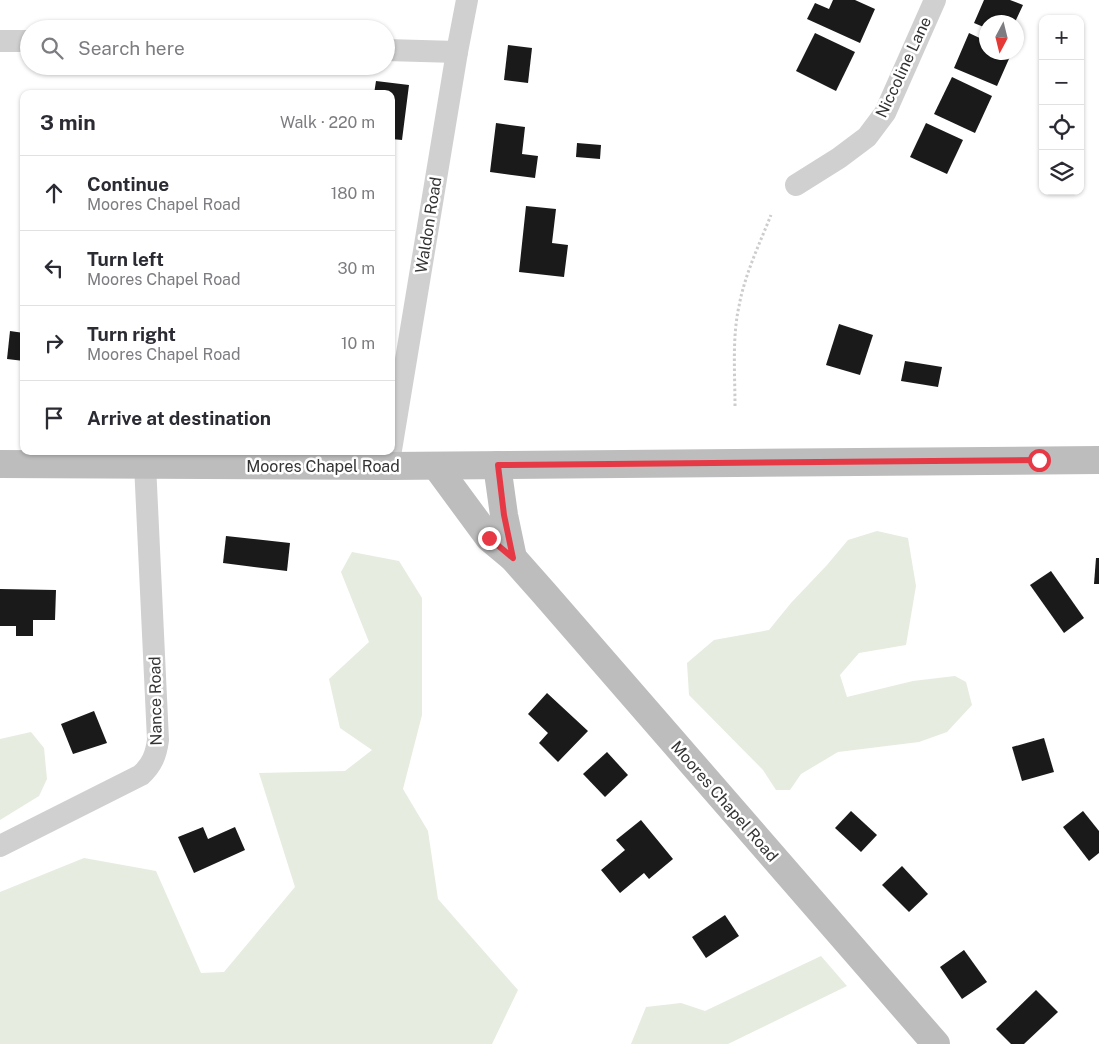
<!DOCTYPE html>
<html lang="en">
<head>
<meta charset="utf-8">
<style>
  :root { --surface:#fff; --page:#f2f2f3; --text:#2b2b33; --muted:#7c7c81; --line:#e1e1e2 }
  body { margin:0; font-family:"Public Sans",sans-serif; background:var(--page); color:var(--text) }
  .controls { position:absolute; right:15px; top:15px; display:grid; overflow:hidden; border-radius:10px; box-shadow:0 1px 4px #0004 }
  .controls button { width:45px; height:45px; display:grid; place-items:center; padding:0; border:0; border-bottom:1px solid var(--line); background:var(--surface); color:var(--text); font:25px sans-serif }
  .compass { position:absolute; left:979px; top:15px; width:45px; height:45px; border-radius:50%; background:var(--surface); box-shadow:0 1px 4px #0004; rotate:187deg }
  .stop { position:absolute; width:15px; height:15px; margin:-11px; border:4px solid #e63946; border-radius:50%; background:#fff }
  .stop.end { background:#e63946; border-color:#fff; box-shadow:0 1px 5px #0008 }
  .list { margin:0; padding:0; list-style:none }
  h2 { display:flex; justify-content:space-between; align-items:center; height:65px; margin:0; padding:0 20px; font-size:21px }
  h2 small { font-size:16px; font-weight:400; color:var(--muted) }
  .list li { display:grid; grid-template-columns:32px 1fr auto; gap:15px; align-items:center; box-sizing:border-box; height:75px; padding:0 20px; border-top:1px solid var(--line) }
  .list b { display:block; font-size:19px; white-space:nowrap }
  .list p { margin:0; font-size:16px; white-space:nowrap; color:var(--muted) }
  .list em { font-size:16px; font-style:normal; color:var(--muted) }
  .icon { flex:none; width:28px; height:28px; fill:none; stroke:currentColor; stroke-width:2; stroke-linecap:round; stroke-linejoin:round }
  .map { position:relative; flex:none; width:1099px; height:1044px; overflow:hidden }
  .search { position:absolute; background:var(--surface); box-shadow:0 1px 4px #0004; left:20px; top:20px; width:375px; height:55px; display:flex; align-items:center; gap:12px; box-sizing:border-box; padding:0 18px; border-radius:28px; color:var(--muted); font-size:19px }
  .panel { position:absolute; background:var(--surface); box-shadow:0 1px 4px #0004; left:20px; top:90px; width:375px; height:365px; border-radius:10px }
  .map>svg:first-child { display:block }
</style>
</head>
<body>
<div class="map">
<svg width="1099" height="1044" viewBox="0 0 1099 1044">
  <rect width="100%" height="100%" fill="#fff"/>
  <g fill="#e6ecdf">
    <path d="M877,531L908,538L916,586L906,645L859,653L840,675L847,697L913,681L955,676L966,682L972,705L947,732L919,742L838,752L801,774L790,790H776L763,770L689,695L687,663L714,640L769,630L791,603L827,565L848,540Z"/>
    <path d="M352,552L399,561L422,598V715L403,789L428,831L438,899L518,990L492,1044H0V892L84,858L156,871L201,973L224,972L295,887L259,773L345,771L372,750L340,728L329,679L369,642L341,572Z"/>
    <path d="M31,732L44,748L47,779L39,796L0,820V739Z"/>
    <path d="M821,956L847,986L728,1044H631L646,1007L681,1003L705,1011Z"/>
  </g>
  <g fill="#1a1a1a">
    <path d="M833,0H855L875,9L860,43L807,19L815,3L829,9Z"/>
    <path d="M984,0H1010L1023,5L1015,22H986V28L974,23Z"/>
    <path d="M815,33L855,52L836,91L796,71Z"/>
    <path d="M969,33L986,41V52H1012L997,86L954,68Z"/>
    <path d="M508,45L532,48L528,83L504,80Z"/>
    <path d="M952,77L992,96L975,133L934,114Z"/>
    <path d="M376,81L409,85L402,140L391,139V94H374Z"/>
    <path d="M496,123L525,127L522,154L538,156L535,178L490,172Z"/>
    <path d="M926,123L963,140L947,174L910,157Z"/>
    <path d="M577,143L601,145L600,159L576,157Z"/>
    <path d="M526,206L556,209L552,243L568,245L564,277L519,272Z"/>
    <path d="M839,324L873,335L860,375L826,365Z"/>
    <path d="M10,331L24,333V361L7,359Z"/>
    <path d="M905,361L942,367L938,387L901,381Z"/>
    <path d="M226,536L290,543L287,571L223,563Z"/>
    <path d="M1096,558H1099V584H1094Z"/>
    <path d="M1051,571L1084,618L1064,633L1030,585Z"/>
    <path d="M0,589L56,590L55,620H33V636H16V626H0Z"/>
    <path d="M547,693L588,731L558,762L539,743L548,733L528,714Z"/>
    <path d="M94,711L107,743L73,754L61,724Z"/>
    <path d="M1044,738L1054,772L1022,781L1012,747Z"/>
    <path d="M607,752L628,775L605,797L583,774Z"/>
    <path d="M851,811L877,835L861,852L835,828Z"/>
    <path d="M1083,811L1099,831V853L1089,861L1063,827Z"/>
    <path d="M641,820L673,859L649,879L644,873L620,893L601,870L625,850L616,840Z"/>
    <path d="M203,827L208,839L235,827L245,850L194,873L178,837Z"/>
    <path d="M902,866L928,894L909,912L882,885Z"/>
    <path d="M725,915L739,936L706,958L692,937Z"/>
    <path d="M964,950L987,982L962,999L940,967Z"/>
    <path d="M1036,990L1058,1012L1024,1044H1011L996,1029Z"/>
  </g>
  <g fill="none" stroke-linecap="round" stroke-linejoin="round">
    <path stroke="#cdcdcd" stroke-width="3" stroke-dasharray="2.5 2.5" stroke-linecap="butt" d="M735,406C735,373 732,338 739,306C745,274 759,245 771,215"/>
    <g stroke="#d0d0d0" stroke-width="22">
      <path d="M0,41H29"/>
      <path d="M386,50L457,52"/>
      <path d="M796,185L839,158L867,137L885,113L935,0"/>
      <path d="M391,450L457,52L467,0"/>
      <path d="M0,846L141,775C152,765 156,755 158,740L145,464"/>
    </g>
    <g stroke="#bdbdbd" stroke-width="28">
      <path d="M0,464L389,466L1099,460"/>
      <path d="M497,465L504,515L513,558"/>
      <path d="M436,466L489,538L513,558L544,593L936,1044"/>
    </g>
  </g>
  <g fill="none" stroke-linecap="round" stroke-linejoin="round">
    <path stroke="#e63946" stroke-width="6" d="M489,538L513,558L504,515L498,465L1039,460"/>
  </g>
  <g text-anchor="middle" stroke-width="5" stroke-linejoin="round" paint-order="stroke">
    <g font-size="16" fill="#333" stroke="#fff">
      <text transform="translate(903 67) rotate(-65)" y="6">Niccoline Lane</text>
      <text transform="translate(428 225) rotate(-81)" y="6">Waldon Road</text>
      <text x="323" y="472">Moores Chapel Road</text>
      <text transform="translate(155 701) rotate(-91)" y="6">Nance Road</text>
      <text transform="translate(725 801) rotate(49)" y="6">Moores Chapel Road</text>
    </g>
  </g>
</svg>
<div class="controls">
<button>+</button>
<button>−</button>
<button><svg class="icon" aria-label="locate" viewBox="0 0 24 24"><circle cx="12" cy="12" r="6"/><path d="M12 2v4M12 18v4M2 12h4M18 12h4"/></svg></button>
<button><svg class="icon" aria-label="layers" viewBox="0 0 24 24"><path d="M12 4l9 5-9 5-9-5zM3 14l9 5 9-5"/></svg></button>
</div>
<svg class="compass" viewBox="-18 -18 36 36"><path d="M0-13l5 13h-10z" fill="#e53935"/><path d="M0 13l5-13h-10z" fill="#7c7c81"/></svg>
<div class="stop" style="left:1039px;top:460px"></div>
<div class="stop end" style="left:489px;top:538px"></div>
<div class="search"><svg class="icon" aria-label="search" viewBox="0 0 24 24"><circle cx="10" cy="10" r="6"/><path d="M15 15l6 6"/></svg>Search here</div>
<section class="panel">
<h2>3 min<small>Walk · 220 m</small></h2>
<ul class="list">
<li><svg class="icon" aria-label="ahead" viewBox="0 0 24 24"><path d="M12 20V5M6 11l6-6 6 6"/></svg><div><b>Continue</b><p>Moores Chapel Road</p></div><em>180 m</em></li>
<li><svg class="icon" aria-label="left" viewBox="0 0 24 24"><path d="M17 20v-9H6M10 6l-5 5 5 5"/></svg><div><b>Turn left</b><p>Moores Chapel Road</p></div><em>30 m</em></li>
<li><svg class="icon" aria-label="right" viewBox="0 0 24 24"><path d="M7 20v-9h11M14 6l5 5-5 5"/></svg><div><b>Turn right</b><p>Moores Chapel Road</p></div><em>10 m</em></li>
<li><svg class="icon" aria-label="arrive" viewBox="0 0 24 24"><path d="M6 21V4h12l-3 4 3 4H6"/></svg><div><b>Arrive at destination</b></div></li>
</ul>
</section>
</div>
</body>
</html>
